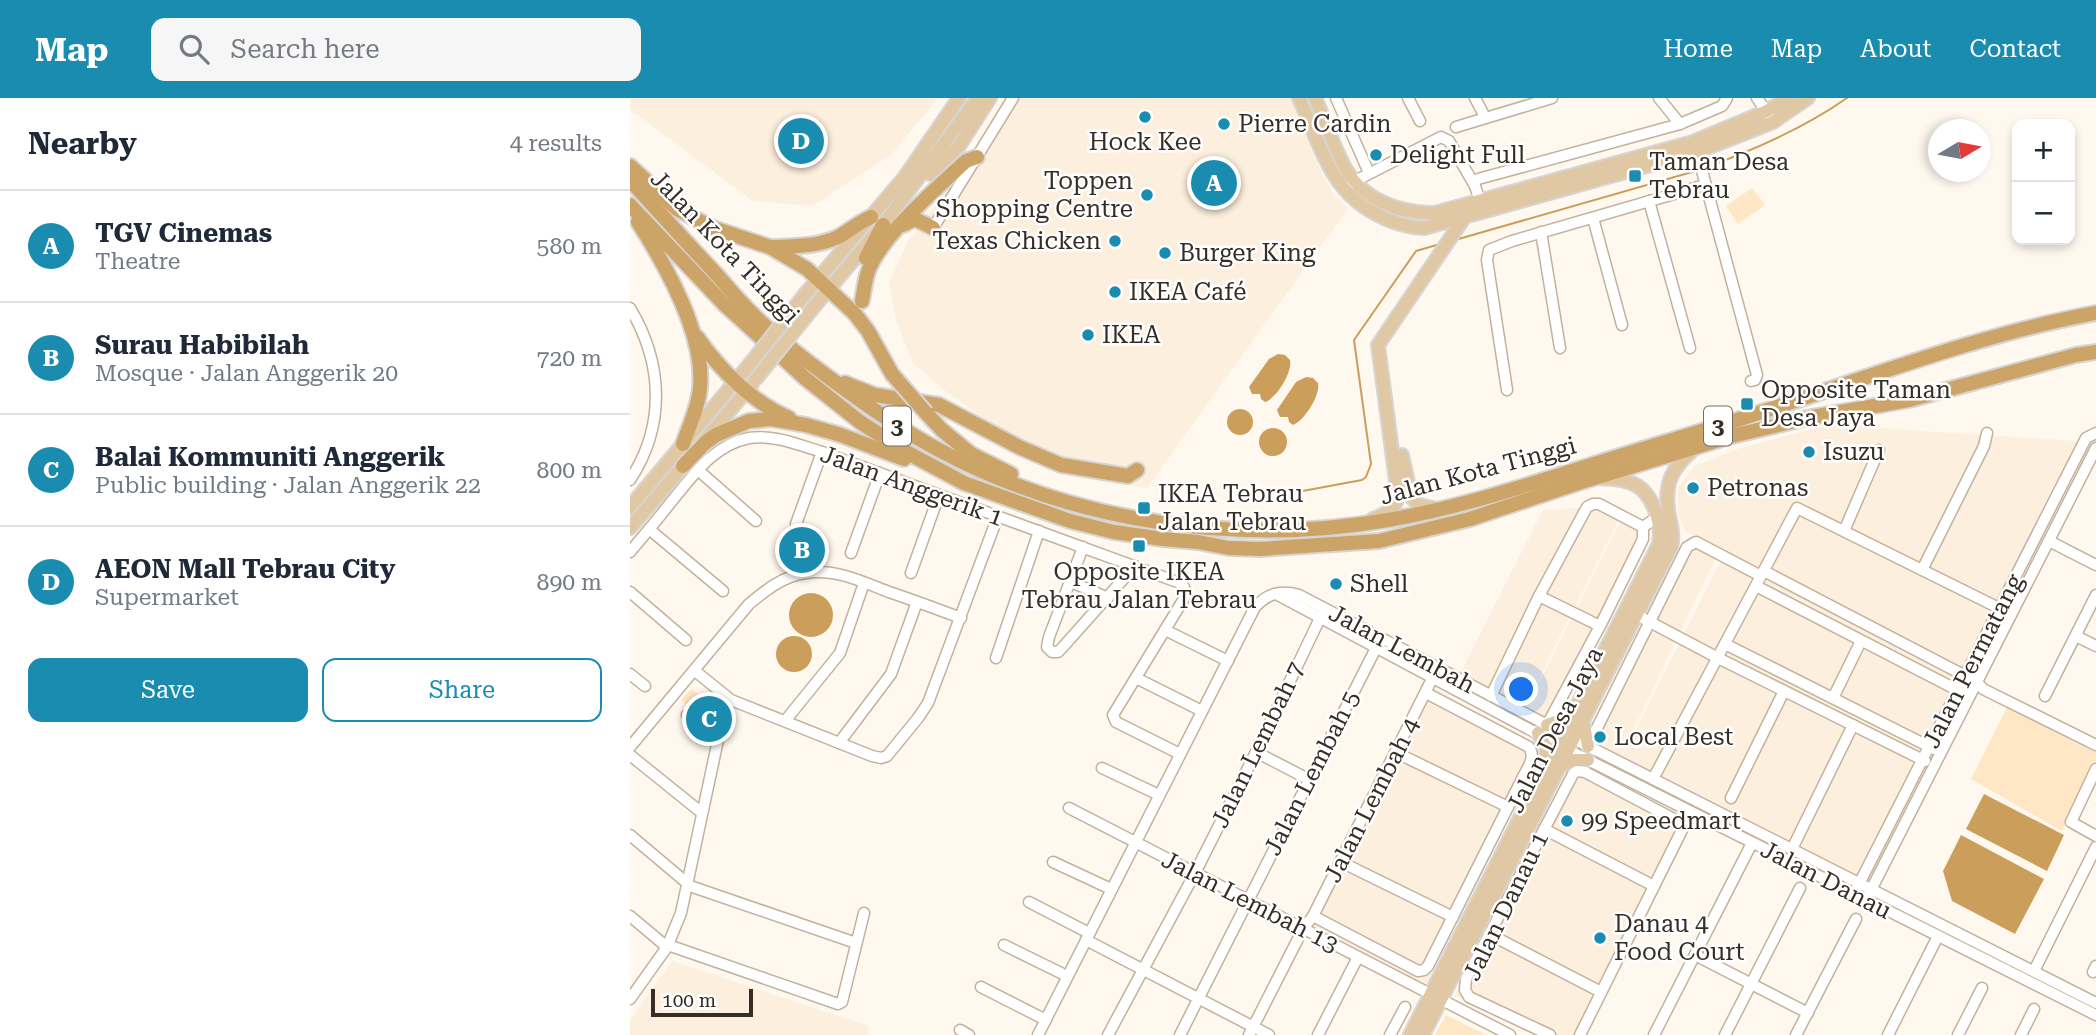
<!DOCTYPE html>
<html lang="en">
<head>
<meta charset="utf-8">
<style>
  :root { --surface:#fff; --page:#f6f6f7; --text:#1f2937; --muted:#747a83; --line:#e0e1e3; --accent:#1a8cb0 }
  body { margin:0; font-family:"Roboto Serif",serif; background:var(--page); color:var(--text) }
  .controls { position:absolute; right:21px; top:21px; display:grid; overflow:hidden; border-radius:14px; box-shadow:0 4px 10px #0003 }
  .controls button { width:63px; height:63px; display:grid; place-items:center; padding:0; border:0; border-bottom:2px solid var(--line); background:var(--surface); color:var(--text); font:35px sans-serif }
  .compass { position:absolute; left:1298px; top:21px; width:63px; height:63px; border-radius:50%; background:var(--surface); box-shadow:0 4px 10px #0003; rotate:80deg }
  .scale { position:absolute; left:21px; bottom:18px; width:102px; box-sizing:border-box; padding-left:7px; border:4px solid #352e25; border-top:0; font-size:19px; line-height:24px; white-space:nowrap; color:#352e25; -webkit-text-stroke:5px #fff; paint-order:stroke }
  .you { position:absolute; left:892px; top:592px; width:24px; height:24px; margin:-18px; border:5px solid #fff; border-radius:50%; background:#1a73e8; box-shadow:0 0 0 10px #1a73e833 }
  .badge { display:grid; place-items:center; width:46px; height:46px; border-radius:50%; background:var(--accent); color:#fff; font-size:23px; font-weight:700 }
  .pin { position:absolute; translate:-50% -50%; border:4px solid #fff; box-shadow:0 2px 7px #0006 }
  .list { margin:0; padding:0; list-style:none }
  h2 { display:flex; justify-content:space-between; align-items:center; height:91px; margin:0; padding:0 28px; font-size:30px }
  h2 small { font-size:23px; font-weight:400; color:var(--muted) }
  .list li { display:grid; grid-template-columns:46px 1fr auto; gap:21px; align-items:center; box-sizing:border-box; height:112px; padding:0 28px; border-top:2px solid var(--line) }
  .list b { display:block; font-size:26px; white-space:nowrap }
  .list p { margin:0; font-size:23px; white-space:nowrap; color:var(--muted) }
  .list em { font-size:23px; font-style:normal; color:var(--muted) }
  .actions { display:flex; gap:14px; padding:21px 28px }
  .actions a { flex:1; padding:16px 0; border:2px solid var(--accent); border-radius:14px; text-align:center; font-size:24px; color:var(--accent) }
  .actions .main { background:var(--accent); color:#fff }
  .icon { flex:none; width:38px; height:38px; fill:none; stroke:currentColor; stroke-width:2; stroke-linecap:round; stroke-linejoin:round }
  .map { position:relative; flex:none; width:1466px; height:937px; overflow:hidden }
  header { display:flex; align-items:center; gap:42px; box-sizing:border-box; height:98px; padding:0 35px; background:var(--accent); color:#fff }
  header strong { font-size:33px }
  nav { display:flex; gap:38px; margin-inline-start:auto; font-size:24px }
  .search { width:490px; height:63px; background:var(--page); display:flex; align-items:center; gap:18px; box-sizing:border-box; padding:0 24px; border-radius:14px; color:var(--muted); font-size:26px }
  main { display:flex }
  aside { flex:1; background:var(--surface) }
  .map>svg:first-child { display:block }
</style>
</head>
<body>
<header>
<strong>Map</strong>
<div class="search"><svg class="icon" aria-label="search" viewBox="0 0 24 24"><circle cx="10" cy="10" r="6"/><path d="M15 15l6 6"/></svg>Search here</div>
<nav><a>Home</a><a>Map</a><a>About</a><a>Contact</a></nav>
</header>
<main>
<aside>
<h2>Nearby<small>4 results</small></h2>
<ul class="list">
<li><span class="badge">A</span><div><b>TGV Cinemas</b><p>Theatre</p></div><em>580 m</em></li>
<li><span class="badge">B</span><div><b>Surau Habibilah</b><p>Mosque · Jalan Anggerik 20</p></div><em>720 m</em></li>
<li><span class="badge">C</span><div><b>Balai Kommuniti Anggerik</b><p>Public building · Jalan Anggerik 22</p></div><em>800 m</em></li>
<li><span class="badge">D</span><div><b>AEON Mall Tebrau City</b><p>Supermarket</p></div><em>890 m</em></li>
</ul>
<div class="actions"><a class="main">Save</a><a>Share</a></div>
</aside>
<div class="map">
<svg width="1466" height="937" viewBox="0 0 1466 937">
  <rect width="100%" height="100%" fill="#fff8ef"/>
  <g fill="#fdefdd">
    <path d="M0,0H308L262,56L182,108L123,103L0,11Z"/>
    <path d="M374,0H661L692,76L704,97L718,110L517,390L430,374L314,292L283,265L266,222L259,185L278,143L328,79Z"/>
    <path d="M1204,325L1261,331L1447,343L1226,777L990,663L1096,452L1056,434L1048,416V389L1065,368L1107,351Z"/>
    <path d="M968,409L989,421L894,610L830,576L913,412Z"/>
    <path d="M992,421L1013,433L919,621L896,610Z"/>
    <path d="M1062,446L1087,457L991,658L963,644Z"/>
    <path d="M798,587L915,651L791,898L668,834Z"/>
    <path d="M952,668L1052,719L946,937H902L824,897L940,669Z"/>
    <path d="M42,863L239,928L238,937H0V922Z"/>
  </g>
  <g fill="#ffe6c4">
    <path d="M1122,90L1135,107L1108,126L1096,108Z"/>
    <path d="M61,591L72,599L62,611L51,602Z"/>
    <path d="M1377,609L1466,654V663L1432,733L1341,681Z"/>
    <path d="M816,917L856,937H805Z"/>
  </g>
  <g fill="#cb9e5b">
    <path d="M648,256L655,257L660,262C663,274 646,301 635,304L631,301L630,296H622L619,289L639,261Z"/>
    <path d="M676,279L683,280L688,285C691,297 674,323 663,327L659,324L658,319H650L647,312L666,284Z"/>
    <circle cx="610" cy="324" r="13"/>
    <circle cx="643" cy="344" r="14"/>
    <circle cx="181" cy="517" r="22"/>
    <circle cx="164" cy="556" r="18"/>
    <path d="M1354,696L1434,737L1417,773L1336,731Z"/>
    <path d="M1331,737L1414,781L1385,836L1322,803L1313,773Z"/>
  </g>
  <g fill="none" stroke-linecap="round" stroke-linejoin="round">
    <g stroke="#cb9e5b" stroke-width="2">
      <path d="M1074,70C1124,52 1173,31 1217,0"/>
      <path d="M825,142L1069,72"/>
      <path d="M651,397L732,382L736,379L741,366L724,242L786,153L810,146"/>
    </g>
    <g stroke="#c2b29c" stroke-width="13">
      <g id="minor">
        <path d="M706,0L739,75"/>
        <path d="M778,0L790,23"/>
        <path d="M845,0L855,19"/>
        <path d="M1029,0L1050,26"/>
        <path d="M1127,0L1139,17"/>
        <path d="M826,29L922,0"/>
        <path d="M1067,54L1127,277L1125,282L1121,283"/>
        <path d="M848,81L1050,26L1092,8L1097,0"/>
        <path d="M722,86L725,83L811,39L819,43L845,88L850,103"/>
        <path d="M1019,103L1060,250"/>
        <path d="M963,120L992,227"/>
        <path d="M303,130L383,0"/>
        <path d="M911,134L930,250"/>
        <path d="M0,210C33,265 36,327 0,382"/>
        <path d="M877,292L857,162L859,152L882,143L1075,87"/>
        <path d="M68,372L126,423"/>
        <path d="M166,426L192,354"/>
        <path d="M19,431L93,493"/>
        <path d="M1214,433L1249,352"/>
        <path d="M1419,443L1466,467"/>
        <path d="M453,449L419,539L417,549L422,554H428L432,550L505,468"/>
        <path d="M0,454C14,437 28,421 41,404C63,378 83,347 119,340C143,336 169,347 192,354L550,485L554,489L555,499L483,617L486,624L550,656"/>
        <path d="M221,455L250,375"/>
        <path d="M1292,472L1354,348L1357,335"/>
        <path d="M1134,473L1347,584L1353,591L1466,647"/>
        <path d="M281,475L309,397"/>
        <path d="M439,483L478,500"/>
        <path d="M1126,488L1333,595"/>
        <path d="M0,494L56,542"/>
        <path d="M648,497L938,652L1466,917"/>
        <path d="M909,498L970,528"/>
        <path d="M1003,515L1088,560L1295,663"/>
        <path d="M535,532L598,563"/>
        <path d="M1446,538L1466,548"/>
        <path d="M1095,546L1304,651"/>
        <path d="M366,560L409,433"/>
        <path d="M65,573L101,602L242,658L251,660L257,658L288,620L298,605L368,418"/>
        <path d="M0,576L15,588"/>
        <path d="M506,580L572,613"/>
        <path d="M861,598L909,498L957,409L963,406H969L1013,429"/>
        <path d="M1415,598L1466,497"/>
        <path d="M1203,600L1231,543"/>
        <path d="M57,617L88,639"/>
        <path d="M155,623L210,555L234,485"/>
        <path d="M917,627L970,528L1013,441V429L1027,419"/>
        <path d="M209,645L261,576L287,504"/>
        <path d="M958,648L1057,449L1066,444L1131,478"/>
        <path d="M0,649L119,506C136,492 153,478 176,475C205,470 233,484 259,494C283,502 307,511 331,520"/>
        <path d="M626,654L680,682"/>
        <path d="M767,655L878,709"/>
        <path d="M0,657L72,715"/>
        <path d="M472,670L529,697"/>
        <path d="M1466,671L1441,724L1466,738"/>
        <path d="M1023,681L1167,410L1381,516"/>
        <path d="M1101,700L1154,593"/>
        <path d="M439,710L880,937"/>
        <path d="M914,731L1024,788"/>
        <path d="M0,737L57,785"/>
        <path d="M1162,751L1223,627"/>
        <path d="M423,764L481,791"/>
        <path d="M711,764L823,819"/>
        <path d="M57,787L226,845"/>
        <path d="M1227,790L1456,340L1466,335"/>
        <path d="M1239,796L1466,350"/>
        <path d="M399,804L459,835"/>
        <path d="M0,818L37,849"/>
        <path d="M683,818L788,873L794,872L798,868L893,679C898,669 906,659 899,649L796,595"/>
        <path d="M859,836L971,894"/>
        <path d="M456,842L639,937"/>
        <path d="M38,847L208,906L212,904L213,900L234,815"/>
        <path d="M374,847L437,878"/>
        <path d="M1065,857L1178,915"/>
        <path d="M1404,873L1466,749"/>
        <path d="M1463,874L1466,868"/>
        <path d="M351,889L416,922"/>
        <path d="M0,901L37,849L51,815L97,600"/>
        <path d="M330,932L339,937"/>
        <path d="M408,937L625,509C638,495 651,492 669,497L944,641L1466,905"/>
        <path d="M478,937L565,775L626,654L691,518"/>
        <path d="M550,937L747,548"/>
        <path d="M619,937L673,831L683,818L806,573"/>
        <path d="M688,937L728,859"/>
        <path d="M760,937L775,909"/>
        <path d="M920,937L839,899L835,892L836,881L943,676L947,673L955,674L1055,727"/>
        <path d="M950,937L1057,722"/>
        <path d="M1024,937L1122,745"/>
        <path d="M1095,937L1170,790"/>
        <path d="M1166,937L1226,821"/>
        <path d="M1258,937L1308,838"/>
        <path d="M1328,937L1352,890"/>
        <path d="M1391,937L1404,911"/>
      </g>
    </g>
    <g stroke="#d7d5d3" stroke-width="16">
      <g id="major">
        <path d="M669,0C690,45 699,92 746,116C762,125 776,129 794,130L1067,54L1143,24L1178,0"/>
        <path d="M685,0C695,22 702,45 713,66C730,101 769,116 805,115L1063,44L1137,13L1158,0"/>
        <path d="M300,76L329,48L360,0"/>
        <path d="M176,195L274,80L329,0"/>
        <path d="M187,205L253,127L348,0"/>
        <path d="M75,342L122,286"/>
        <path d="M772,357L781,399L789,407L807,411"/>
        <path d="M0,409L115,272"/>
        <path d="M743,421C756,416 765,412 768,398L748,247L836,117"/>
        <path d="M0,430L59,361"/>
        <path d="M953,623L958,648"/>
        <path d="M917,627L931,622L943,611"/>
        <path d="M908,635L916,649L917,665"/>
        <path d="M930,668L944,662H958"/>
        <path d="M780,937L1028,448C1032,437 1029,427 1026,415C1016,385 999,381 970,380"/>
        <path d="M793,937L1041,449C1044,438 1041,428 1039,417C1033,386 1042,369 1065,350"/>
      </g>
    </g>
    <g stroke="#d7d5d3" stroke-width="18">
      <g id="highway">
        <path d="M0,68L47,111L83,130L140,149L177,171L225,216L238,233L262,276"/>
        <path d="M0,82C29,114 58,146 88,178C102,194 116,211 132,225C153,245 178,264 201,281C236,307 271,332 309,352C445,425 608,448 758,422C828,410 895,388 961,367C1013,350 1065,336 1116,319C1232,282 1346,237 1466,215"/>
        <path d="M0,107L94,206L176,281L230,324L278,355L334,385L440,423L484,434L533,441L568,444L599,450L630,451L749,443L840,421L948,385L1102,338L1182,319L1279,302L1446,257L1466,254"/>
        <path d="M8,124C36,168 75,236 70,289C69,308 59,328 53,346"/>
        <path d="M273,127L285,121L303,130"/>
        <path d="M142,149C164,148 187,149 208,139C219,133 229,124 241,119"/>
        <path d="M236,160L253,127"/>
        <path d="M232,203C234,192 235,181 239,171C254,135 307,90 336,63L347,59"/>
        <path d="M67,239C90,272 122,304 159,320"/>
        <path d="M215,285L245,297L309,307L389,349L431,367L498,378L507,372"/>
        <path d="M296,315L312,332L341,356L381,376"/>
        <path d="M53,368L75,345L86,337L119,323L141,321L176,327L211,337L274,361"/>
      </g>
    </g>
    <use href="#minor" stroke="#fff" stroke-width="10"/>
    <use href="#major" stroke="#e1c8a4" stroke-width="12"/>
    <use href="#highway" stroke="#cda467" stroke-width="14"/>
    <g stroke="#d7d5d3" stroke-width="16" stroke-linecap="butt">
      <g id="major-bridge">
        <path d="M115,272L176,195"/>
        <path d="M125,282L187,205"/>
      </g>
    </g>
    <g stroke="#d7d5d3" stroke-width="18" stroke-linecap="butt">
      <path id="highway-bridge" d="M262,276L296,315"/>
    </g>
    <use href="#major-bridge" stroke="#e1c8a4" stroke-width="12"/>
    <use href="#highway-bridge" stroke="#cda467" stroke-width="14"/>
  </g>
  <g fill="#1a8cb0" stroke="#fff" stroke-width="2.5">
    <circle cx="515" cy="19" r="7"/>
    <circle cx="594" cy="26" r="7"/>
    <circle cx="746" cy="57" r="7"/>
    <rect x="998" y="71" width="14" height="14" rx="3.5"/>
    <circle cx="517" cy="97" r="7"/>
    <circle cx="485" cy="143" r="7"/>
    <circle cx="535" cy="155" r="7"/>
    <circle cx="485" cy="194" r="7"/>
    <circle cx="458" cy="237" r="7"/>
    <rect x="1110" y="299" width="14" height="14" rx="3.5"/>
    <circle cx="1179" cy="354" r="7"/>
    <circle cx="1063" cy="390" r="7"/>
    <rect x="507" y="403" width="14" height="14" rx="3.5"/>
    <rect x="502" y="441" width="14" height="14" rx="3.5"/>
    <circle cx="706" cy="486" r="7"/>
    <circle cx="970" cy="639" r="7"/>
    <circle cx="937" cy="723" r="7"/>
    <circle cx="970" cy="840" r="7"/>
  </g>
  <g text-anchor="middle" stroke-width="5" stroke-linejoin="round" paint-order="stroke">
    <g fill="#fff" stroke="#726d66" stroke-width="2">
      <rect x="253" y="308.5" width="28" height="39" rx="5"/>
      <rect x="1074" y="308.5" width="28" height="39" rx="5"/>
    </g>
    <g font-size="23" font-weight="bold" fill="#352e25">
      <text x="267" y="336">3</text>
      <text x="1088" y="336">3</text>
    </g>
    <g font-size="24" fill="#352e25" stroke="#fff" text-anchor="start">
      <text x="608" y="34">Pierre Cardin</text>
      <text x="515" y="52" text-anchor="middle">Hock Kee</text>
      <text x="760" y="65">Delight Full</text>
      <text x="1019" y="72">Taman Desa<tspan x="1019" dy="28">Tebrau</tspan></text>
      <text x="503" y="91" text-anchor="end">Toppen<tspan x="503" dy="28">Shopping Centre</tspan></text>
      <text x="471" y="151" text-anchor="end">Texas Chicken</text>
      <text x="549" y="163">Burger King</text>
      <text x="499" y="202">IKEA Café</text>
      <text x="472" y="245">IKEA</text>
      <text x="1131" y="300">Opposite Taman<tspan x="1131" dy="28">Desa Jaya</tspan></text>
      <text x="1193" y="362">Isuzu</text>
      <text x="1077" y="398">Petronas</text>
      <text x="528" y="404">IKEA Tebrau<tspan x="528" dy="28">Jalan Tebrau</tspan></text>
      <text x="509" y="482" text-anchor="middle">Opposite IKEA<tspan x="509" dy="28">Tebrau Jalan Tebrau</tspan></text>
      <text x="720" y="494">Shell</text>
      <text x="984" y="647">Local Best</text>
      <text x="951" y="731">99 Speedmart</text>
      <text x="984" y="834">Danau 4<tspan x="984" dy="28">Food Court</tspan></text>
    </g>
    <g font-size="24" fill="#352e25" stroke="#fff">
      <text transform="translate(95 149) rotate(46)" y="8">Jalan Kota Tinggi</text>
      <text transform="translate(848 373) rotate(-15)" y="8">Jalan Kota Tinggi</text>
      <text transform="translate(282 388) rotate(20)" y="8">Jalan Anggerik 1</text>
      <text transform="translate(772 551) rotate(28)" y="8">Jalan Lembah</text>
      <text transform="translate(1343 563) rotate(-63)" y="8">Jalan Permatang</text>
      <text transform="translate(925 632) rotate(-63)" y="8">Jalan Desa Jaya</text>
      <text transform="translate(628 647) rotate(-64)" y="8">Jalan Lembah 7</text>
      <text transform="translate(682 675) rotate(-63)" y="8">Jalan Lembah 5</text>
      <text transform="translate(742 702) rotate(-63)" y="8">Jalan Lembah 4</text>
      <text transform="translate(1196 782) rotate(27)" y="8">Jalan Danau</text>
      <text transform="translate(620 804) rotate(27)" y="8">Jalan Lembah 13</text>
      <text transform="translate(876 808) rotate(-64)" y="8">Jalan Danau 1</text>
    </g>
  </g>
</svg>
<div class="controls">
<button>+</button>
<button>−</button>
</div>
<svg class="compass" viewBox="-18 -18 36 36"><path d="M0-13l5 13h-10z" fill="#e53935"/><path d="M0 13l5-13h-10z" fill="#747a83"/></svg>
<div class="scale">100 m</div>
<div class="you"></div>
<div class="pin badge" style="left:584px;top:85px">A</div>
<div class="pin badge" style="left:172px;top:452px">B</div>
<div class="pin badge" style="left:79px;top:621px">C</div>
<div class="pin badge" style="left:171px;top:43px">D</div>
</div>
</main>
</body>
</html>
